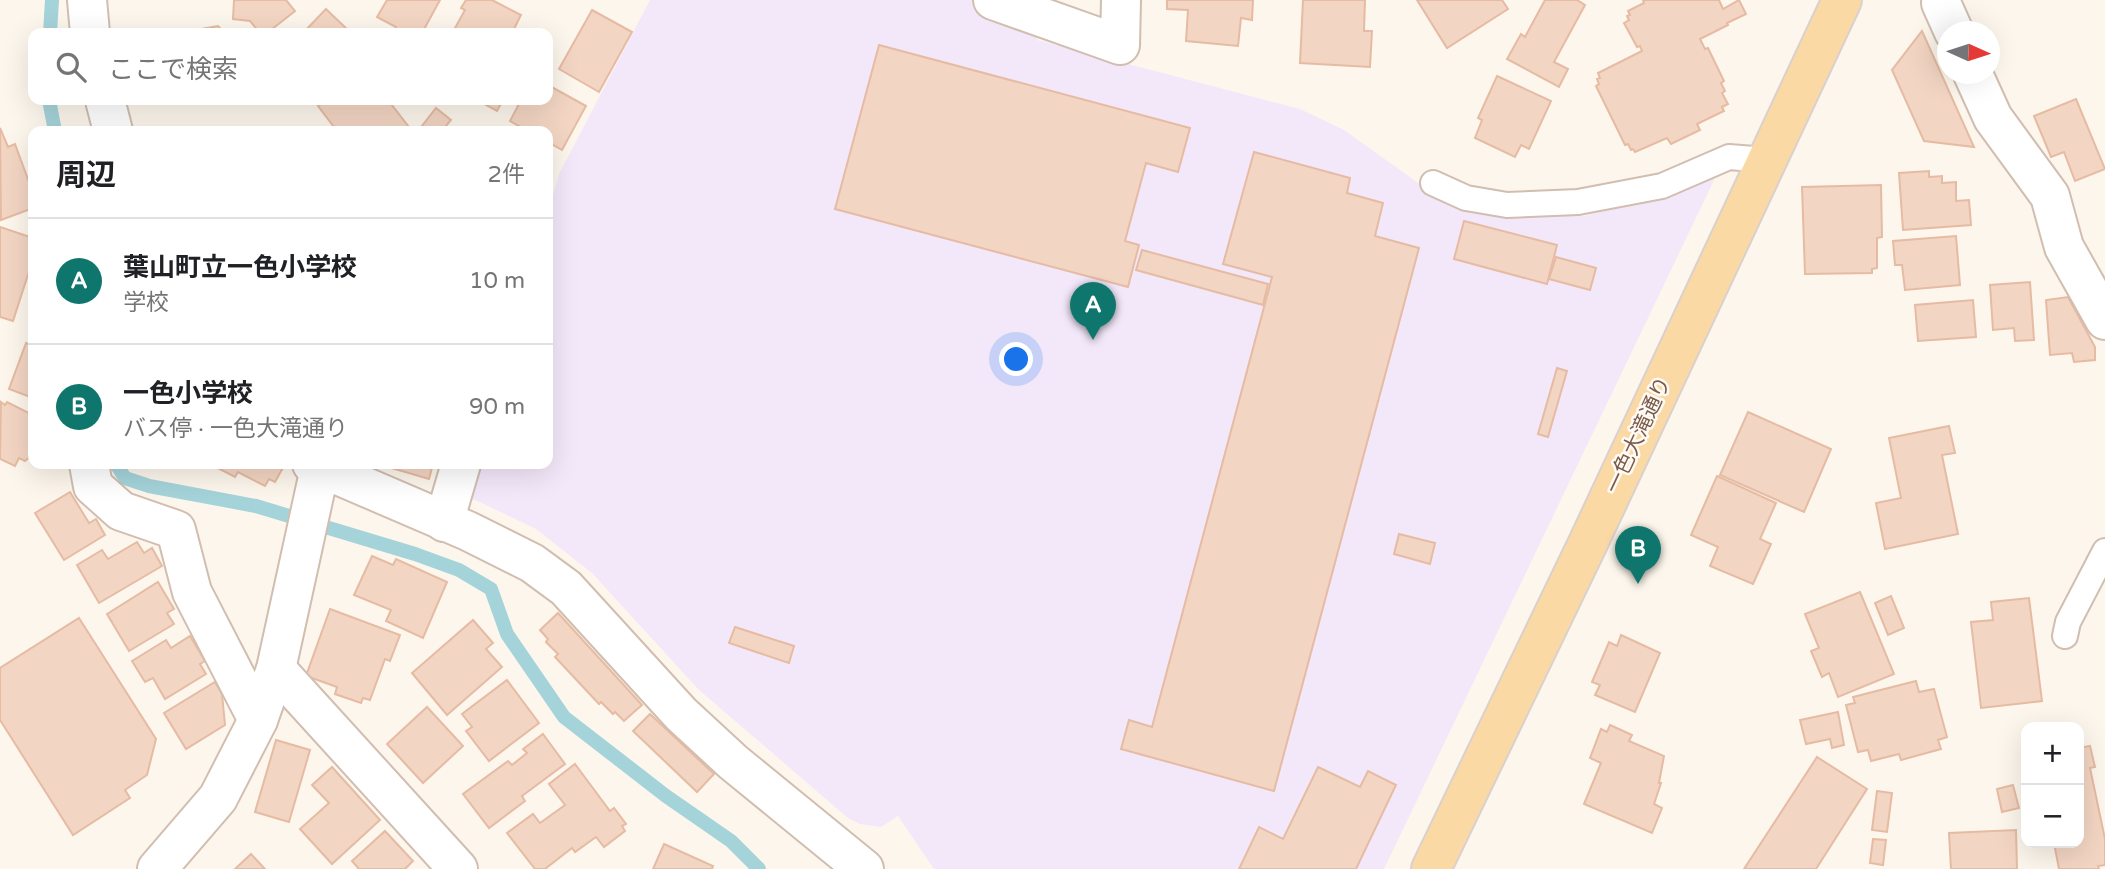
<!DOCTYPE html>
<html lang="ja">
<head>
<meta charset="utf-8">
<style>
  :root { --surface:#fff; --page:#f2f2f2; --text:#202124; --muted:#757577; --line:#e0e0e0; --accent:#0f766e }
  body { margin:0; font-family:"Varela Round","Noto Sans JP",sans-serif; background:var(--page); color:var(--text) }
  .controls { position:absolute; right:21px; bottom:21px; display:grid; overflow:hidden; border-radius:14px; box-shadow:0 7px 28px #0002 }
  .controls button { width:63px; height:63px; display:grid; place-items:center; padding:0; border:0; border-bottom:2px solid var(--line); background:var(--surface); color:var(--text); font:35px sans-serif }
  .compass { position:absolute; left:1937px; top:21px; width:63px; height:63px; border-radius:50%; background:var(--surface); box-shadow:0 7px 28px #0002; rotate:93deg }
  .you { position:absolute; left:1017px; top:360px; width:24px; height:24px; margin:-18px; border:5px solid #fff; border-radius:50%; background:#1a73e8; box-shadow:0 0 0 10px #1a73e833 }
  .badge { display:grid; place-items:center; width:46px; height:46px; border-radius:50%; background:var(--accent); color:#fff; font-size:23px; font-weight:700 }
  .pin { position:absolute; translate:-50% -58px; filter:drop-shadow(0 2px 4px #0008) }
  .pin::after { content:''; position:absolute; top:37px; width:24px; height:21px; background:inherit; clip-path:polygon(0 0,100% 0,50% 100%) }
  .list { margin:0; padding:0; list-style:none }
  h2 { display:flex; justify-content:space-between; align-items:center; height:91px; margin:0; padding:0 28px; font-size:30px }
  h2 small { font-size:23px; font-weight:400; color:var(--muted) }
  .list li { display:grid; grid-template-columns:46px 1fr auto; gap:21px; align-items:center; box-sizing:border-box; height:126px; padding:0 28px; border-top:2px solid var(--line) }
  .list b { display:block; font-size:26px; white-space:nowrap }
  .list p { margin:0; font-size:23px; white-space:nowrap; color:var(--muted) }
  .list em { font-size:23px; font-style:normal; color:var(--muted) }
  .icon { flex:none; width:38px; height:38px; fill:none; stroke:currentColor; stroke-width:2; stroke-linecap:round; stroke-linejoin:round }
  .map { position:relative; flex:none; width:2105px; height:869px; overflow:hidden }
  .search { position:absolute; background:var(--surface); box-shadow:0 7px 28px #0002; left:28px; top:28px; width:525px; height:77px; display:flex; align-items:center; gap:18px; box-sizing:border-box; padding:0 24px; border-radius:14px; color:var(--muted); font-size:26px }
  .panel { position:absolute; background:var(--surface); box-shadow:0 7px 28px #0002; left:28px; top:126px; width:525px; height:343px; border-radius:14px }
  .map>svg:first-child { display:block }
</style>
</head>
<body>
<div class="map">
<svg width="2105" height="869" viewBox="0 0 2105 869">
  <rect width="100%" height="100%" fill="#fdf6ec"/>
  <path fill="#f3e8fa" d="M650,0H984L1040,25L1037,40L1300,109L1344,130L1442,200L1501,212L1584,216L1665,197L1716,176L1384,869H934L898,816L881,827L860,824L848,818L699,690L592,573L536,529L467,496L476,464H548V213L559,174Z"/>
  <g fill="none" stroke-linecap="round" stroke-linejoin="round">
    <g stroke="#a5d3da" stroke-width="14">
      <path d="M50,33L52,0"/>
      <path d="M49,100L55,131"/>
      <path d="M116,464L125,478L149,486L256,506L415,554L459,570L491,589L507,634L564,717L666,796L731,841L759,869"/>
    </g>
  </g>
  <g fill="#f3d5c3" stroke="#e6bba3" stroke-width="2">
    <path d="M234,0H286L295,11L267,33H260L250,21L233,19Z"/>
    <path d="M387,0H440L422,33H401L395,30L396,27L377,17Z"/>
    <path d="M466,0H492L521,15L512,33H466L455,28L465,10L461,8Z"/>
    <path d="M1167,0H1253L1252,20L1241,18L1238,46L1186,41L1188,10L1167,9Z"/>
    <path d="M1303,0H1365L1364,31H1372L1370,67L1300,63Z"/>
    <path d="M1417,0H1502L1508,9L1447,48Z"/>
    <path d="M1545,0H1577L1585,5L1554,62L1568,69L1559,87L1507,59L1521,34L1525,37Z"/>
    <path d="M1643,0H1719L1723,9L1739,0L1746,14L1727,23L1728,25L1700,39L1705,49L1708,48L1724,81L1721,83L1725,91L1722,93L1728,104L1722,107L1724,111L1697,124L1700,130L1671,144L1667,138L1635,152L1633,149L1631,150L1628,144L1625,145L1596,86L1599,84L1597,79L1600,78L1598,73L1642,51L1640,46L1637,47L1624,23L1629,20L1627,16L1630,15L1628,11L1644,3Z"/>
    <path d="M326,9L351,33H303Z"/>
    <path d="M592,10L632,32L599,92L559,69Z"/>
    <path d="M218,26L224,33H178Z"/>
    <path d="M1922,31L1974,147L1924,141L1892,70Z"/>
    <path d="M879,45L1190,128L1178,172L1146,163L1125,241L1139,245L1128,287L835,209Z"/>
    <path d="M1497,76L1551,101L1529,149L1521,145L1515,157L1475,138L1482,120L1478,118Z"/>
    <path d="M548,85L586,106L562,150L548,142V131H528L510,121L521,100H548Z"/>
    <path d="M2076,99L2105,169L2075,181L2064,152L2051,157L2034,116Z"/>
    <path d="M327,100H388L412,131H337L318,106Z"/>
    <path d="M477,100H503L497,111Z"/>
    <path d="M436,108L451,120L442,131H418Z"/>
    <path d="M0,128L8,147L15,144L33,193V208L1,220Z"/>
    <path d="M1254,152L1350,178L1347,193L1383,203L1375,236L1419,248L1274,791L1121,749L1129,720L1152,727L1272,277L1223,264Z"/>
    <path d="M1929,171V177L1942,176V183L1956,182V201L1969,200L1971,225L1903,230L1899,173Z"/>
    <path d="M1881,185L1882,237L1877,238V268L1872,269V273L1805,274L1802,187Z"/>
    <path d="M1464,221L1557,245L1547,284L1454,259Z"/>
    <path d="M0,227L33,238V259L13,321L0,317Z"/>
    <path d="M1956,236L1960,285L1905,290L1902,265H1895L1893,241Z"/>
    <path d="M1142,250L1268,284L1263,305L1136,270Z"/>
    <path d="M1556,257L1596,268L1590,290L1549,279Z"/>
    <path d="M2030,282L2034,340L2015,341L2014,328L1993,330L1990,285Z"/>
    <path d="M2068,297L2095,347V360L2074,362L2072,353L2050,355L2046,300Z"/>
    <path d="M1973,300L1976,337L1918,341L1915,305Z"/>
    <path d="M26,343L33,346V398L9,389Z"/>
    <path d="M1557,368L1567,371L1548,437L1538,434Z"/>
    <path d="M1,402L5,405L7,402L33,415V454L25,461L19,458L15,466L0,459Z"/>
    <path d="M1748,412L1831,449L1804,512L1720,475Z"/>
    <path d="M1949,426L1955,453L1942,455L1958,534L1885,549L1876,503L1901,498L1889,438Z"/>
    <path d="M210,464H285L275,482L269,479L265,486L238,472L235,477Z"/>
    <path d="M378,464H433L429,479Z"/>
    <path d="M1717,476L1776,503L1760,539L1771,544L1753,584L1710,566L1718,547L1691,535Z"/>
    <path d="M70,492L89,523L96,519L105,535L64,560L35,513Z"/>
    <path d="M1399,534L1435,543L1430,564L1394,554Z"/>
    <path d="M137,542L144,553L152,548L162,566L99,603L77,565L102,550L108,559Z"/>
    <path d="M372,556L393,565L396,559L447,582L423,638L386,621L391,610L354,595Z"/>
    <path d="M158,582L174,609L167,613L174,624L129,651L107,614Z"/>
    <path d="M1860,592L1894,674L1838,697L1829,673L1822,677L1811,651L1819,648L1805,614Z"/>
    <path d="M1891,596L1904,628L1888,635L1875,603Z"/>
    <path d="M2029,598L2042,701L1981,708L1971,622L1993,620L1991,602Z"/>
    <path d="M330,609L400,635L390,661L385,659L370,700L363,698L361,703L335,694L337,687L306,676Z"/>
    <path d="M558,613L642,705L624,721L615,712L613,714L601,702L599,704L555,657L558,654L546,642L548,639L540,630Z"/>
    <path d="M79,618L156,739L147,775L125,790L130,798L73,835L0,720V668Z"/>
    <path d="M473,620L493,643L486,649L502,667L447,715L412,673Z"/>
    <path d="M735,627L794,646L789,663L729,643Z"/>
    <path d="M1621,635L1660,653L1635,712L1595,695L1600,685L1592,682L1609,642L1617,646Z"/>
    <path d="M190,636L205,661L200,664L206,674L165,699L153,678L145,682L132,661L166,640L171,648Z"/>
    <path d="M507,680L539,723L489,761L466,731L472,727L462,714Z"/>
    <path d="M1916,681L1919,692L1934,689L1947,737L1938,740L1941,749L1901,760L1899,754L1871,761L1868,750L1858,752L1846,705L1855,703L1853,697Z"/>
    <path d="M215,682L222,694L225,725L186,749L164,713Z"/>
    <path d="M427,707L463,746L423,783L387,744Z"/>
    <path d="M1838,712L1844,745L1832,748L1830,739L1806,744L1800,720Z"/>
    <path d="M650,714L714,774L697,792L633,731Z"/>
    <path d="M1610,725L1632,735L1629,741L1664,756L1659,783H1661L1654,804L1662,808L1652,833L1584,804L1601,763L1590,758L1601,729L1607,732Z"/>
    <path d="M543,734L565,764L522,796L525,801L489,828L463,794L508,761L512,765L527,753L523,749Z"/>
    <path d="M276,740L310,750L289,822L255,812Z"/>
    <path d="M2090,746L2095,767L2090,768L2105,839V865L2098,866L2099,869H2059L2054,843H2079V748Z"/>
    <path d="M1817,757L1867,789L1816,869H1744Z"/>
    <path d="M575,764L610,811L614,808L626,824L622,826L625,831L604,847L596,837L575,852L572,848L545,869H535L507,833L533,814L540,823L565,805L549,784Z"/>
    <path d="M332,767L380,820L332,864L300,829L329,803L312,785Z"/>
    <path d="M1318,767L1360,787L1368,771L1396,785L1356,869H1239L1259,827L1283,839Z"/>
    <path d="M2013,785L2019,808L2002,812L1997,789Z"/>
    <path d="M1877,791L1892,793L1887,832L1872,830Z"/>
    <path d="M2016,830L2017,869H1951L1949,833Z"/>
    <path d="M385,831L413,861L405,869H359L352,861Z"/>
    <path d="M1873,839L1886,840L1883,865L1870,863Z"/>
    <path d="M664,844L713,866L712,869H653Z"/>
    <path d="M251,854L265,869H235Z"/>
  </g>
  <g fill="none" stroke-linecap="round" stroke-linejoin="round">
    <g stroke="#d1beb0" stroke-width="28">
      <g id="lane">
        <path d="M1433,183L1466,198L1507,205L1578,202L1662,186L1729,157L1766,160"/>
        <path d="M2065,636L2068,622L2105,551"/>
      </g>
    </g>
    <g stroke="#d1beb0" stroke-width="42">
      <g id="street">
        <path d="M87,0L90,33"/>
        <path d="M993,0L1120,45L1121,0"/>
        <path d="M1941,3L1954,32"/>
        <path d="M1973,74L1993,118L2050,196L2064,247L2105,320"/>
        <path d="M105,100L113,131"/>
        <path d="M89,464L93,486L121,511L176,530L192,592L258,720"/>
        <path d="M312,464L468,531L532,563L566,588L681,714L733,762L864,869"/>
        <path d="M444,522L461,464"/>
        <path d="M276,669L458,869"/>
        <path d="M157,869L218,798L258,720L276,669L320,468"/>
      </g>
    </g>
    <g stroke="#dad1cd" stroke-width="42">
      <path id="primary" d="M1431,869L1589,541L1842,0"/>
    </g>
    <use href="#lane" stroke="#fff" stroke-width="24"/>
    <use href="#street" stroke="#fff" stroke-width="38"/>
    <use href="#primary" stroke="#fbd9a5" stroke-width="38"/>
  </g>
  <g text-anchor="middle" stroke-width="5" stroke-linejoin="round" paint-order="stroke">
    <g font-size="21" fill="#7a5c4d" stroke="#fffaf3">
      <text transform="translate(1638 435) rotate(-65)" y="7">一色大滝通り</text>
    </g>
  </g>
</svg>
<div class="controls">
<button>+</button>
<button>−</button>
</div>
<svg class="compass" viewBox="-18 -18 36 36"><path d="M0-13l5 13h-10z" fill="#e53935"/><path d="M0 13l5-13h-10z" fill="#757577"/></svg>
<div class="you"></div>
<div class="pin badge" style="left:1093px;top:340px">A</div>
<div class="pin badge" style="left:1638px;top:584px">B</div>
<div class="search"><svg class="icon" aria-label="search" viewBox="0 0 24 24"><circle cx="10" cy="10" r="6"/><path d="M15 15l6 6"/></svg>ここで検索</div>
<section class="panel">
<h2>周辺<small>2件</small></h2>
<ul class="list">
<li><span class="badge">A</span><div><b>葉山町立一色小学校</b><p>学校</p></div><em>10 m</em></li>
<li><span class="badge">B</span><div><b>一色小学校</b><p>バス停 · 一色大滝通り</p></div><em>90 m</em></li>
</ul>
</section>
</div>
</body>
</html>
